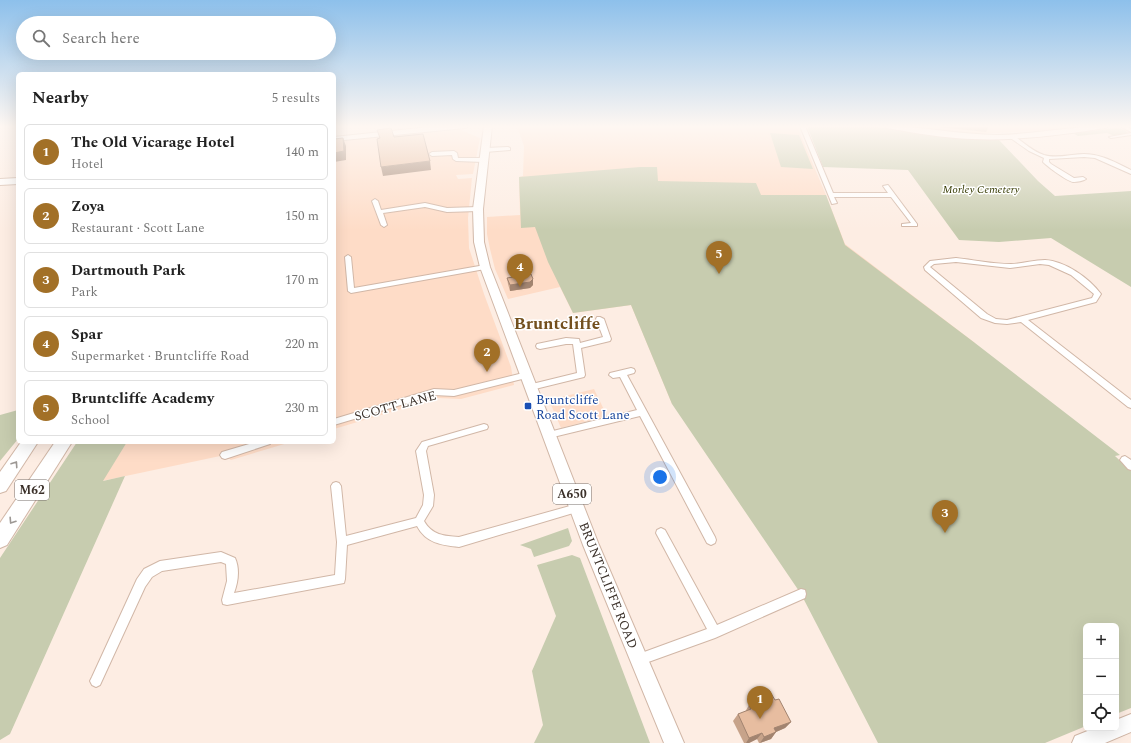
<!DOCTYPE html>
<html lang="en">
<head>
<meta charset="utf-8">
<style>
  :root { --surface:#fff; --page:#f2f2f2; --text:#222; --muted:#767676; --line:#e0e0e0; --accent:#a27027 }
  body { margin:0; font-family:Spectral,serif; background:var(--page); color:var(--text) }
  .controls { position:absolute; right:12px; bottom:12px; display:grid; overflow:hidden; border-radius:6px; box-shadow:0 4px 16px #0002 }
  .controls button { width:36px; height:36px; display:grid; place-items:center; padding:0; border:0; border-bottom:1px solid var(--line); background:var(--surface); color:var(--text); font:20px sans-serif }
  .you { position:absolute; left:660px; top:477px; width:14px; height:14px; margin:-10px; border:3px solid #fff; border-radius:50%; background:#1a73e8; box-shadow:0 0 0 6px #1a73e833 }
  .badge { display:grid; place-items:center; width:26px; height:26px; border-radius:50%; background:var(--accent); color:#fff; font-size:13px; font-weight:700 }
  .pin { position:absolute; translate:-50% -33px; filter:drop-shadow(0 1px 2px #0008) }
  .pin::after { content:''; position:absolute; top:21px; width:14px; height:12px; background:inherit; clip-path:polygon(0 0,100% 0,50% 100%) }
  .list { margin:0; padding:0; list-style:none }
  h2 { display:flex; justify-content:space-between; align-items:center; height:52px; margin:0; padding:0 16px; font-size:17px }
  h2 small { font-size:13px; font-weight:400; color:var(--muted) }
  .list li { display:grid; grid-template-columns:26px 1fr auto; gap:12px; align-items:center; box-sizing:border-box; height:56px; margin:0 8px 8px; padding:0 8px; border:1px solid var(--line); border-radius:6px }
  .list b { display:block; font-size:15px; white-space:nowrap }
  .list p { margin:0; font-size:13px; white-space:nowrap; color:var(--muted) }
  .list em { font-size:13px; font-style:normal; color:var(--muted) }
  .icon { flex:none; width:22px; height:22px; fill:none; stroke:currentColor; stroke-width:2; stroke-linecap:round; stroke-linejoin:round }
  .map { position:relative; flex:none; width:1131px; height:743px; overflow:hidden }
  .search { position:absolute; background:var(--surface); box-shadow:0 4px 16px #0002; left:16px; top:16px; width:320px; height:44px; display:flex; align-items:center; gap:10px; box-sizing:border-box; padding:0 14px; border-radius:22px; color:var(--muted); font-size:15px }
  .panel { position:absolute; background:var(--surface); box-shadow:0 4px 16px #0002; left:16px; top:72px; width:320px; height:372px; border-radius:6px }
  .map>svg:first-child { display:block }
</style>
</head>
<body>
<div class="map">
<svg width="1131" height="743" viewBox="0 0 1131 743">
  <rect width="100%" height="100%" fill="#fdede3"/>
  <g fill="#fedcc7">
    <path d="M517,126H797L826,195L845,244L975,343L672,404L631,305L573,313L560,287L508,299L495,269L490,249L487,234V217L520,215L519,177L523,176L524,146Z"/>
    <path d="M908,126H1083L1051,130L972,134Z"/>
    <path d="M461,130L480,138L473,174L456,175L458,179L472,178L468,218L469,248L484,294L511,367L514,385L461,399L438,398L334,429V142L392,135Z"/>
    <path d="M594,389L607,416L561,428L549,400Z"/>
    <path d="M127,442H291L231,460L225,455L102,481Z"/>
  </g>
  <g fill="#c7ccaf">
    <path d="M807,126H872L954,138L999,140L1038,181L1055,196L1131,191V287L1051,238L999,242L959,240L908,170L823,167Z"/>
    <path d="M1116,128L1125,130L1128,133L1115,136L1107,133L1078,136L1073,133Z"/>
    <path d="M770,133L799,135L813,169L781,167Z"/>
    <path d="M640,167H657L658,181L756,183L761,195H826L845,245L975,343L1120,455L1115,456L1131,471V708L1116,714V626H1086V726L1045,743H878L801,594L672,404L631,305L573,313L548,262L535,227L521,228L519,177Z"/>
    <path d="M18,410V439L0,461V415Z"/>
    <path d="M77,442H127L103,481L125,476L10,734L0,740V558Z"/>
    <path d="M568,528L572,541L569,546L534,557L531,549L520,545Z"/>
    <path d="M572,555L580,558L650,743H534L543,725L532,671L556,616L537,565Z"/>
  </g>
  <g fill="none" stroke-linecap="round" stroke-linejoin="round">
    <g stroke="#d1b7a7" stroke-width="2">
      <g id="street">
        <path d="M800,126H805L833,193H888L883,186L888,185L917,224V226H902V224L911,223L891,197H834L837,203L832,204Z"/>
        <path d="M1120,126H1126L1131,129V132Z"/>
        <path d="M1131,133V135L1111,138L1109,137Z"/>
        <path d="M1009,135H1013C1023,142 1032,151 1044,155C1057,159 1071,154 1084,154C1102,154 1116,163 1131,170V174L1095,158L1084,157L1049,159V162L1051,164L1074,178L1083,177L1086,179C1083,181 1077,182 1073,182C1067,181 1048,167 1043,162L1044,158L1029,151L1009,137Z"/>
        <path d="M508,147L510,148V150L485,152L482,150L485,148Z"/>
        <path d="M454,151L457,153L458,158H484L487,160L484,162L456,161L453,159L452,155L432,156L429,154L432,152Z"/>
        <path d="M375,199L378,201L381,210L425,203L447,208L478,207L481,209L478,211L447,212L425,207L383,213L387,225L384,227L381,225L372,201Z"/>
        <path d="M348,255L351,257L354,288L485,265L488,267L485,269L351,293L348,291L345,257Z"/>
        <path d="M956,258C974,260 993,264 1011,264C1022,264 1033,260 1045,260C1065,261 1089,278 1101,294L1096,302L1028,320L1131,400V408L1128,407L1021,322L1007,324L995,323L981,318L925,270L924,267L930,261ZM956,262L1010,268L1040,264L1049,265L1071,275L1094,294L1092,298L1007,320L996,319L987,314L930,267L934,264Z"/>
        <path d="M597,317H600L604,319L611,339L610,341L581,348L585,375L584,377L531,390L528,389L527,387L528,385L577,373L573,344H566L540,349L537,348L536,346L537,344L566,338L579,339L580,343L603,337L596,319Z"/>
        <path d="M631,368L634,369L635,371L634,373L627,375L715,537L716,540L715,543L711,545L707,543L640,416L549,438L546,437L545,435L546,433L549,432L637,410L620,377L613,378L609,375L610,373Z"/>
        <path d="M527,372L530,373L531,375L530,377L454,396L434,395L334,425V419L434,389L454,390Z"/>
        <path d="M484,424L487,425L488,427L487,429L435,444L428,446L426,451L434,495L433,506L424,521C432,535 444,536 459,537L577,504L580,505L582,508L580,511L459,547C441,545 426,543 417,526L347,545L345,579L344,583L227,605L223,604L222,600L227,581L226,564L221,562L162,571L152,577L145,587L100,685L96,687L92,685L90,681L92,677L137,579L144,569L160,561L221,552L235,558C240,569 238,582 234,593L335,575L337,542L331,486L333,483L336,482L339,483L341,486L346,536L416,518L423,505L424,495L416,451L422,442Z"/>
        <path d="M256,442H271L270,444L225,459L222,458L220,455L222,452Z"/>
        <path d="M1125,456L1131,460V470L1128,469L1120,460L1122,457Z"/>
        <path d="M661,528L665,530L717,625L801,589L805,590L806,594L805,598L715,638L640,665L636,663L634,659L636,655L707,629L656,533L657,530Z"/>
      </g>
    </g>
    <g stroke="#d1b7a7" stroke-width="2">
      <path id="secondary" d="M1131,714V732L1105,743H1072L1075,736L1095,728H1116V720Z"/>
    </g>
    <g stroke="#d1b7a7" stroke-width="2">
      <g id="primary">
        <path d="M438,126H469L465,128L334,141V137Z"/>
        <path d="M484,126H492L483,209L484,242L490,267L599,545L684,743H664L583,545L480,267L474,242L473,209Z"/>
        <path d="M883,126C922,126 960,135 999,135C1036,134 1072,126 1109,126L1105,128C1061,135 1016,141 972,139C943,138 915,133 887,128Z"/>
        <path d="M18,178V184L0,185V179Z"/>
      </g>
    </g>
    <g stroke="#d1b7a7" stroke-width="2">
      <g id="highway">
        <path d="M21,442H38L6,491L0,493V472Z"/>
        <path d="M55,442H72L7,545L0,548V523Z"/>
      </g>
    </g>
    <use href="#street" fill="#fff" fill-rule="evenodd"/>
    <use href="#secondary" fill="#fff" fill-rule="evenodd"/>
    <use href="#primary" fill="#fff" fill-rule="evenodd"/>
    <use href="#highway" fill="#fff" fill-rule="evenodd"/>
  </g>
  <g fill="#c7a38a">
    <path d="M929,126H989L986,132Z"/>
    <path d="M507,278L533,279V285L530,288L510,291L508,284Z"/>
    <path d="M755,695L775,700L791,722L785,728L776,732L771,739L760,743H759L757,739L749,743H744L733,721L738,714L745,712L749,705L751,704V702Z"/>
  </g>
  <g fill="#a28470">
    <path d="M343,138L346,146V160L334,162V153Z"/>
    <path d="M430,161L431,170L383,176L381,167Z"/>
    <path d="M533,279V285L530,288L510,291V285Z"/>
    <path d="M791,722L785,728L769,735L774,728Z"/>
    <path d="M776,732L771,739L760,743L764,737Z"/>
    <path d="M762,733L757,739L749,743H746L749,738Z"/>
  </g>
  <g fill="#e7bda0" stroke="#a28470">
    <path d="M391,128L394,137L423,134L430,161L381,167L377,139L380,138L377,130Z"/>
    <path d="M343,138L344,151L334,153V139Z"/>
    <path d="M531,274L533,279L530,282L510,285L507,278Z"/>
    <path d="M769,690L775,700L779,699L791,722L774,728L776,732L764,737L762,733L749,738L738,714L751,709L749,705L758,701L755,695Z"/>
  </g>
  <defs><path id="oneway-chevron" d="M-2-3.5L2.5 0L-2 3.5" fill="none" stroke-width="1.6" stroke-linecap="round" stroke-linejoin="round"/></defs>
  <g stroke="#9d9894">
    <use href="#oneway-chevron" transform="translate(15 464) rotate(-56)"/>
    <use href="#oneway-chevron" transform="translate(12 521) rotate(123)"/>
  </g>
  <linearGradient id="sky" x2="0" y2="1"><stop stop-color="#8dc0eb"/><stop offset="0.55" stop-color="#fef7f2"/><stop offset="1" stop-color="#fef7f2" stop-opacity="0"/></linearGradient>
  <rect width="1131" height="230" fill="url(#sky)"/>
  <rect fill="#1a4fb4" stroke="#fff" stroke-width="1.5" x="524" y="402" width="8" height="8" rx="2"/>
  <g text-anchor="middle" stroke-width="3" stroke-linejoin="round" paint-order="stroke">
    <g font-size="11" font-style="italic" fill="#363b02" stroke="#fff">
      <text x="981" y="193">Morley Cemetery</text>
    </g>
    <g fill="#fff" stroke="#766f6a" stroke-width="1">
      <rect x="15" y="480" width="34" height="20" rx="3"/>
      <rect x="553" y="484" width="38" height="20" rx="3"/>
    </g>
    <g font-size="12" font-weight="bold" fill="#3b312a">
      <text x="32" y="494">M62</text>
      <text x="572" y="498">A650</text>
    </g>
    <g font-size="13" fill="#164399" stroke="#fff" text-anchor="start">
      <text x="536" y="404">Bruntcliffe<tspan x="536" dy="15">Road Scott Lane</tspan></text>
    </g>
    <g font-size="13" fill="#3b312a" stroke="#fff">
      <text transform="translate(395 405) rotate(-15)" y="5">SCOTT LANE</text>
      <text transform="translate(609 585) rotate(68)" y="5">BRUNTCLIFFE ROAD</text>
    </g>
    <g font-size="17" font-weight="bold" fill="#73501e" stroke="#fff">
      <text x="557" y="329">Bruntcliffe</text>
    </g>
  </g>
</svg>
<div class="controls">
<button>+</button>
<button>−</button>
<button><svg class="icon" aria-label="locate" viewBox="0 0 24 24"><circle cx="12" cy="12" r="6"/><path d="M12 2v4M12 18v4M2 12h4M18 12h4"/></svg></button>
</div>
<div class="you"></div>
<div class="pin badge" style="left:760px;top:719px">1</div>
<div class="pin badge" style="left:487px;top:372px">2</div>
<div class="pin badge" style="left:945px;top:533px">3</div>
<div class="pin badge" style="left:520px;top:287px">4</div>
<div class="pin badge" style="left:719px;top:274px">5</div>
<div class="search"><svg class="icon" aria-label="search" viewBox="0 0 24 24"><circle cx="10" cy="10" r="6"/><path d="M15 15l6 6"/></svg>Search here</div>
<section class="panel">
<h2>Nearby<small>5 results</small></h2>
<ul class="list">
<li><span class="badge">1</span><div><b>The Old Vicarage Hotel</b><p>Hotel</p></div><em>140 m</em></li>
<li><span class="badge">2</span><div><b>Zoya</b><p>Restaurant · Scott Lane</p></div><em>150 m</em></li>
<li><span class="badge">3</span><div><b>Dartmouth Park</b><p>Park</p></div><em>170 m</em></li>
<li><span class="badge">4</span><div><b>Spar</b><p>Supermarket · Bruntcliffe Road</p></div><em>220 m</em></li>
<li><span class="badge">5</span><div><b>Bruntcliffe Academy</b><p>School</p></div><em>230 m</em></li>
</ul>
</section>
</div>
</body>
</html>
